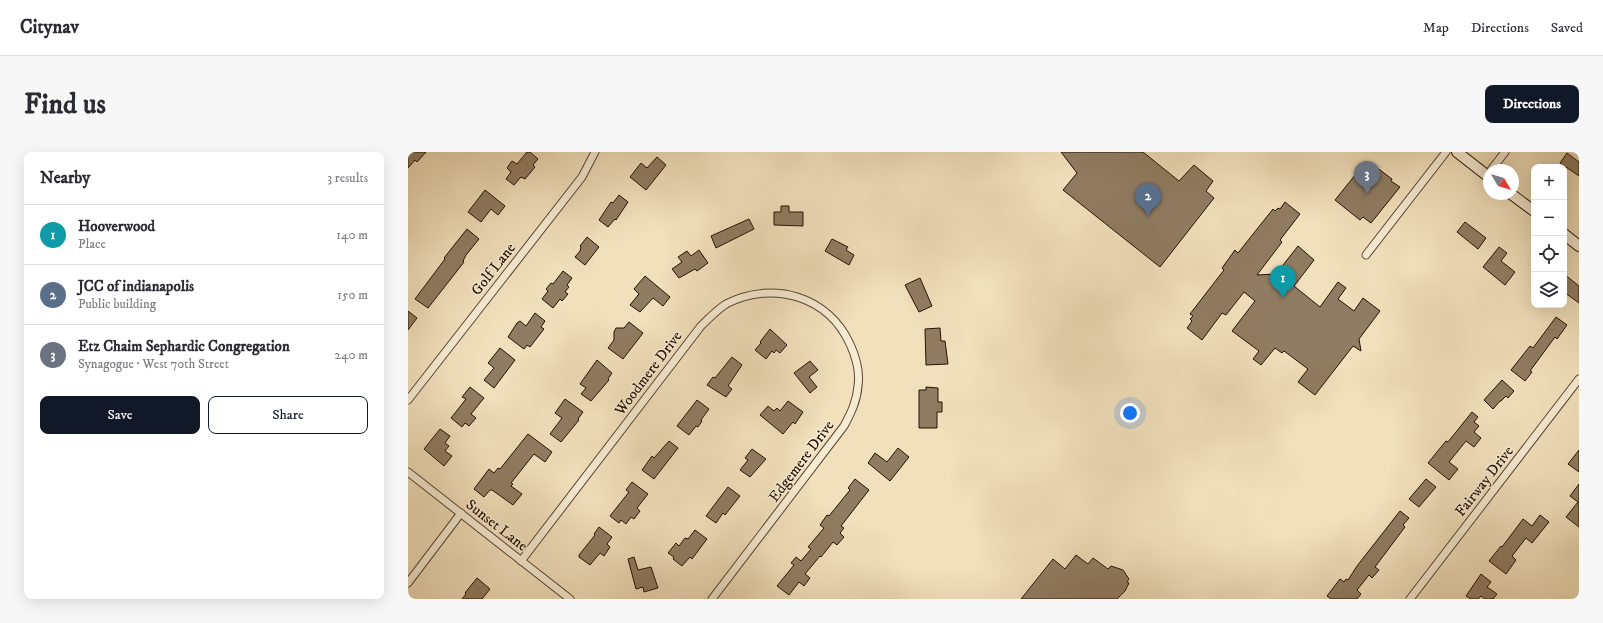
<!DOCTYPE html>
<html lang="en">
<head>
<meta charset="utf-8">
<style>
  :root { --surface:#fff; --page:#f7f7f7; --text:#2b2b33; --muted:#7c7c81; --line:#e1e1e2; --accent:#111827 }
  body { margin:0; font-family:"IM FELL DW Pica",serif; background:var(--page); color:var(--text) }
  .controls { position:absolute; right:12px; top:12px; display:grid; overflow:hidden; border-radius:8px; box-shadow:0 4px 16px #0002 }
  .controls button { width:36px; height:36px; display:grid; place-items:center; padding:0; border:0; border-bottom:1px solid var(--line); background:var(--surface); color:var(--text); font:20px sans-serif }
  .compass { position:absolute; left:1075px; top:12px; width:36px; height:36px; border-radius:50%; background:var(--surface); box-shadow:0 4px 16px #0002; rotate:128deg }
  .you { position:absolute; left:722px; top:261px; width:14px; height:14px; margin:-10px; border:3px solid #fff; border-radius:50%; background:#1a73e8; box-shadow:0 0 0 6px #1a73e833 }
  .badge { display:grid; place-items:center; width:26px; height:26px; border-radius:50%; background:var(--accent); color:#fff; font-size:13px; font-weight:700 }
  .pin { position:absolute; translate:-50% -33px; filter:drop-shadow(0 1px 2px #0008) }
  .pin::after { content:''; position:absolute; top:21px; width:14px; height:12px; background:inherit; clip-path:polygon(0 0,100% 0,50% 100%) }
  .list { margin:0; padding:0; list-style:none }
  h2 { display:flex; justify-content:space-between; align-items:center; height:52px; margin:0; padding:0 16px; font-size:17px }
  h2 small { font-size:13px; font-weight:400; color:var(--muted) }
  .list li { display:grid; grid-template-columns:26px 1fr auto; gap:12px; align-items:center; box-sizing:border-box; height:60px; padding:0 16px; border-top:1px solid var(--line) }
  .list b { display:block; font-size:15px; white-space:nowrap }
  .list p { margin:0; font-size:13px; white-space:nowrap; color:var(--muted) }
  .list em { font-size:13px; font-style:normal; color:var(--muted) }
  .actions { display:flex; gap:8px; padding:12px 16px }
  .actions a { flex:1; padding:9px 0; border:1px solid var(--accent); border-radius:8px; text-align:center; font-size:14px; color:var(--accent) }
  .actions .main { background:var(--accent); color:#fff }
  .icon { flex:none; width:22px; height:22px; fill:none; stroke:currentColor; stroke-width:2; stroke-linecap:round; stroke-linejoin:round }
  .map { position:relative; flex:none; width:1171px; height:447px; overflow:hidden; border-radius:8px }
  header { display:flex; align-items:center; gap:24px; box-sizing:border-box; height:56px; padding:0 20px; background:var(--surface); border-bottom:1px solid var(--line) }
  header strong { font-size:19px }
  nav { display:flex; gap:22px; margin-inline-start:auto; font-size:14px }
  .intro { display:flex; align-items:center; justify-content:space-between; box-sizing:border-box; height:96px; padding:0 24px }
  h1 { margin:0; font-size:28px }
  .button { padding:10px 18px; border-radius:8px; background:var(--accent); color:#fff; font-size:14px; font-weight:700 }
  main { display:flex; gap:24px; padding:0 24px }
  aside { flex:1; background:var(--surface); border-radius:8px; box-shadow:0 4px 16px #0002 }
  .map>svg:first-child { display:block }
</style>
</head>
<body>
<header>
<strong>Citynav</strong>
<nav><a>Map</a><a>Directions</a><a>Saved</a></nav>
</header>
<div class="intro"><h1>Find us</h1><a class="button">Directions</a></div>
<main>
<aside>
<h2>Nearby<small>3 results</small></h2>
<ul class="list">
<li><span class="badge" style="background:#0f9aa8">1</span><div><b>Hooverwood</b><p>Place</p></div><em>140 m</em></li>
<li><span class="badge" style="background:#5c6f8a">2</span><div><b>JCC of indianapolis</b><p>Public building</p></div><em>150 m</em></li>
<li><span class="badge" style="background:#6b7280">3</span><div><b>Etz Chaim Sephardic Congregation</b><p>Synagogue · West 70th Street</p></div><em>240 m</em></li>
</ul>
<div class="actions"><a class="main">Save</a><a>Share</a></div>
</aside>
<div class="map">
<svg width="1171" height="447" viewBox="0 0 1171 447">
  <rect width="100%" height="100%" fill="#f1e0bc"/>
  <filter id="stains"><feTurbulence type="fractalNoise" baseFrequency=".005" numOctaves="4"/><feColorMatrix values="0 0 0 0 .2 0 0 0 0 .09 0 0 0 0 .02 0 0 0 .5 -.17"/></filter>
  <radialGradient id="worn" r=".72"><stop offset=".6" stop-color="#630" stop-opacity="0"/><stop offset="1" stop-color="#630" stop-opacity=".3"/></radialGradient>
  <g fill="#907c62" stroke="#261001">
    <path d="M0,0H18L9,10L7,8L0,16Z"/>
    <path d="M119,0H122L130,7L125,13L127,15L117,27L113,25L106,33L98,27L103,20L99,16L104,9L109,12Z"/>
    <path d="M653,0H735L771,29L786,13L805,29L798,39L806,46L752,115L655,38L669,21Z"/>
    <path d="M1159,1L1171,10V24L1152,11Z"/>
    <path d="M249,5L258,13L238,38L222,25L233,11L239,16Z"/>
    <path d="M968,15L984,27L983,29L992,35L963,71L955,65L952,68L927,48L952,17L961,24Z"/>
    <path d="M77,38L97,54L90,63L83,57L73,70L60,60Z"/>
    <path d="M211,43L220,50L208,68L207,67L200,75L191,68L203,50L205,51Z"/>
    <path d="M877,50L892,62L872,88L874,90L849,123L868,122L890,94L906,108L886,134L912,155L930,130L938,136L930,147L946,159L955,146L972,159L951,187L953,199L945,194L907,243L890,230L900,217L876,199L874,201L867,196L853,213L845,207L851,199L824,179L847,149L836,140L818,163L814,161L794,188L779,176L784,169L782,167L785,164L782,162L816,118L814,116L827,98L830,101L865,57L867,59L870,56L872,57Z"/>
    <path d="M373,54H381V60H395V74L366,73V60H373Z"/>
    <path d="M341,67L346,77L308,96L303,84Z"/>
    <path d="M1057,70L1078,86L1070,97L1049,80Z"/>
    <path d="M59,77L71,87L58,103L55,109L56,110L20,156L7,147L37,107L36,106Z"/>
    <path d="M179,85L191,95L177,113L167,105L172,99L173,95L172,94Z"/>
    <path d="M424,87L440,95L438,98L446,103L441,113L417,99Z"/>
    <path d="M1091,95L1099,101L1093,109L1107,120L1097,133L1075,115Z"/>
    <path d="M291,98L300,111L289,119L287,117L271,126L264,117L274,110L270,105L279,99L283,104Z"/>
    <path d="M155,119L164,126L159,133L161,135L157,140L160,142L154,149L152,147L145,156L134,147L140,139L138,137L143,131L145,132Z"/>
    <path d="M1156,122L1171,134V151L1156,140Z"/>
    <path d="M237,124L262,145L255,154L245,146L232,160L222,153L231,142L226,137Z"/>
    <path d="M512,126L524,154L511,160L497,133Z"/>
    <path d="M0,159L9,166L0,178Z"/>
    <path d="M127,161L137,169L133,175L136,177L122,195L119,193L116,197L100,185L109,171L112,169L118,174Z"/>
    <path d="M1148,165L1159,173L1149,187L1147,185L1122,219L1124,220L1117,229L1103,218L1122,194L1125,196Z"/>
    <path d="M221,170L235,181L215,207L200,196L206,188V180L208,176H216Z"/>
    <path d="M532,176L533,189H537L540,212L518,213L517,177Z"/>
    <path d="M362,177L379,193L372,201L368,198L366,201L364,199L358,207L347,198L353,191L352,190Z"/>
    <path d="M92,196L107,208L86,236L76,228L86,216L80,211Z"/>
    <path d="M324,205L334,213L320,234L324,237L318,245L299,233L305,225L307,226Z"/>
    <path d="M189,208L204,221L200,227L201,228L183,249L173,242L178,236L172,232Z"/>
    <path d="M402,209L410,218L401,225L409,235L402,241L386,221Z"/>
    <path d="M1094,228L1106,239L1100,246L1098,244L1093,249H1092L1085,257L1076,248Z"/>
    <path d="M62,235L76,246L63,262L68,266L61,274L57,271L54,275L43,266L58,247L54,245Z"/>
    <path d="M518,235L530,236V250H534V260H529V276H511V238H518Z"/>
    <path d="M157,247L175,260L170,267L171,268L153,290L142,282L154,266L147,261Z"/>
    <path d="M289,248L301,257L293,268L294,269L290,275L288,274L281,283L269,274Z"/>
    <path d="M380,249L395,260L387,272L385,270L375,282L352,263L360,254L366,259L369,256L372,259Z"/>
    <path d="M1064,260L1070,265L1066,270L1071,274L1066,280L1073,286L1066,295L1058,289L1041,310L1050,317L1041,328L1020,311L1038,289L1040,290Z"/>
    <path d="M32,277L42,284L37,291L41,294L37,299L44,304L36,314L16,297Z"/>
    <path d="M120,282L144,300L137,310L126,302L103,331L105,332L103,334L114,342L105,353L84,338H82L76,345L66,337L81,317L86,321L90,316L92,317Z"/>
    <path d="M261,289L270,296L246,327L234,318L244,304L246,306Z"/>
    <path d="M490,296L501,305L482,329L460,311L467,301L479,310Z"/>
    <path d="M344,297L358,307L342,325L332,318L340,308L337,306Z"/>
    <path d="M1171,298V320L1160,312Z"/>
    <path d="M447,327L461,338L433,374L436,376L432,381L436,385L429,393L425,390L413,405L412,404L397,422L402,426L396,434L391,430L381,443L369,434L386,413L383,411L388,405L393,409L403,397L400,395L416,376L412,373L419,363L421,364L442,338L440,336Z"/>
    <path d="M1018,327L1028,335L1011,355L1001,347Z"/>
    <path d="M224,330L240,342L229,356L232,359L226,367L223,365L218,372L213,368L211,371L202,364L221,340L218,338Z"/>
    <path d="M1171,332V375L1158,365L1170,350L1162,344Z"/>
    <path d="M320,335L332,344L317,363L315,361L308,371L298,364Z"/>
    <path d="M992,359L1001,366L995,373L997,375L967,415L971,418L964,426L961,423L949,438L953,442L949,447H923L919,444L932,427L936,430L938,427L940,428L949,414Z"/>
    <path d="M1132,363L1141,370L1124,391L1118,386L1104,404L1108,408L1098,422L1081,409L1093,394L1094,395L1115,367L1124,374Z"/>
    <path d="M191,375L204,385L199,392L202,395L196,404L192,401L182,413L171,405V403L187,383L186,382Z"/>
    <path d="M287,378L299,387L284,407L282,405L274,414L265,407L266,405L260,401L268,391L271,394L277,386L280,387Z"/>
    <path d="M668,403L680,412L685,406L700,417L703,414L715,418L721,427L719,430L721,431L717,439L709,447H613L645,407L657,417Z"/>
    <path d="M226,405L230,418L243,415L250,436L236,440L235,435L228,437L220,407Z"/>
    <path d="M1073,422L1083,430L1079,435L1089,442L1085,447H1077L1073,444L1070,447H1063L1058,444Z"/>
    <path d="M69,426L82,437L74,447H54L58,442L57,441Z"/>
  </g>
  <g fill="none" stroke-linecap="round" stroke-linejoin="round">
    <g stroke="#594430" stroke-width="9">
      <g id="street">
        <path d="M1083,18L1097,0"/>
        <path d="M958,103L1038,0"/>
        <path d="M0,248L174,25L187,0"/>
        <path d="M0,320L162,447"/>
        <path d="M113,409L293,174C301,166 309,158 318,152C365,128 420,144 442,192C448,205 452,220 450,234C449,249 443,261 436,274L304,447"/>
        <path d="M0,431L53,361"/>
        <path d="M1002,447L1171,227"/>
      </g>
    </g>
    <g stroke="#261001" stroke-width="12">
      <g id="secondary">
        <path d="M1049,0L1081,25"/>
        <path d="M1103,42L1126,59"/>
        <path d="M1156,82L1171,94"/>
      </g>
    </g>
    <use href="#street" stroke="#f6ebd3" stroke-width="7"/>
    <use href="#secondary" stroke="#f6ebd3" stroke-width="10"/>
  </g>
  <g text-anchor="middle" stroke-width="3" stroke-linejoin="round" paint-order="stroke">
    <g font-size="15" fill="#261001" stroke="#f6ebd3">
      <text transform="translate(85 117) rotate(-52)" y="5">Golf Lane</text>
      <text transform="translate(240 221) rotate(-53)" y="5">Woodmere Drive</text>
      <text transform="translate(393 309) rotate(-53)" y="5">Edgemere Drive</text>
      <text transform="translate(1076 329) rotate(-52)" y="5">Fairway Drive</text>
      <text transform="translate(89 373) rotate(38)" y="5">Sunset Lane</text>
    </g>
  </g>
  <rect width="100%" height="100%" filter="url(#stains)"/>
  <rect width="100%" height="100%" fill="url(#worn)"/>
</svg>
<div class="controls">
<button>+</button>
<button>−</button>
<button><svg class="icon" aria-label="locate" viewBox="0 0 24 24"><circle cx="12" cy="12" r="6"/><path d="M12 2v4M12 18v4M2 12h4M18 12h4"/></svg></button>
<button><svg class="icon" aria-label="layers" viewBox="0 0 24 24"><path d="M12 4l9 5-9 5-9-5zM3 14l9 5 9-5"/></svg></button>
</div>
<svg class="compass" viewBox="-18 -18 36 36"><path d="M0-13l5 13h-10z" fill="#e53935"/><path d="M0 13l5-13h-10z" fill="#7c7c81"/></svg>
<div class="you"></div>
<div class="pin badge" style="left:875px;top:146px;background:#0f9aa8">1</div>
<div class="pin badge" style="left:740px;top:64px;background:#5c6f8a">2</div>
<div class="pin badge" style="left:959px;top:42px;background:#6b7280">3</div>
</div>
</main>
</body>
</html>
